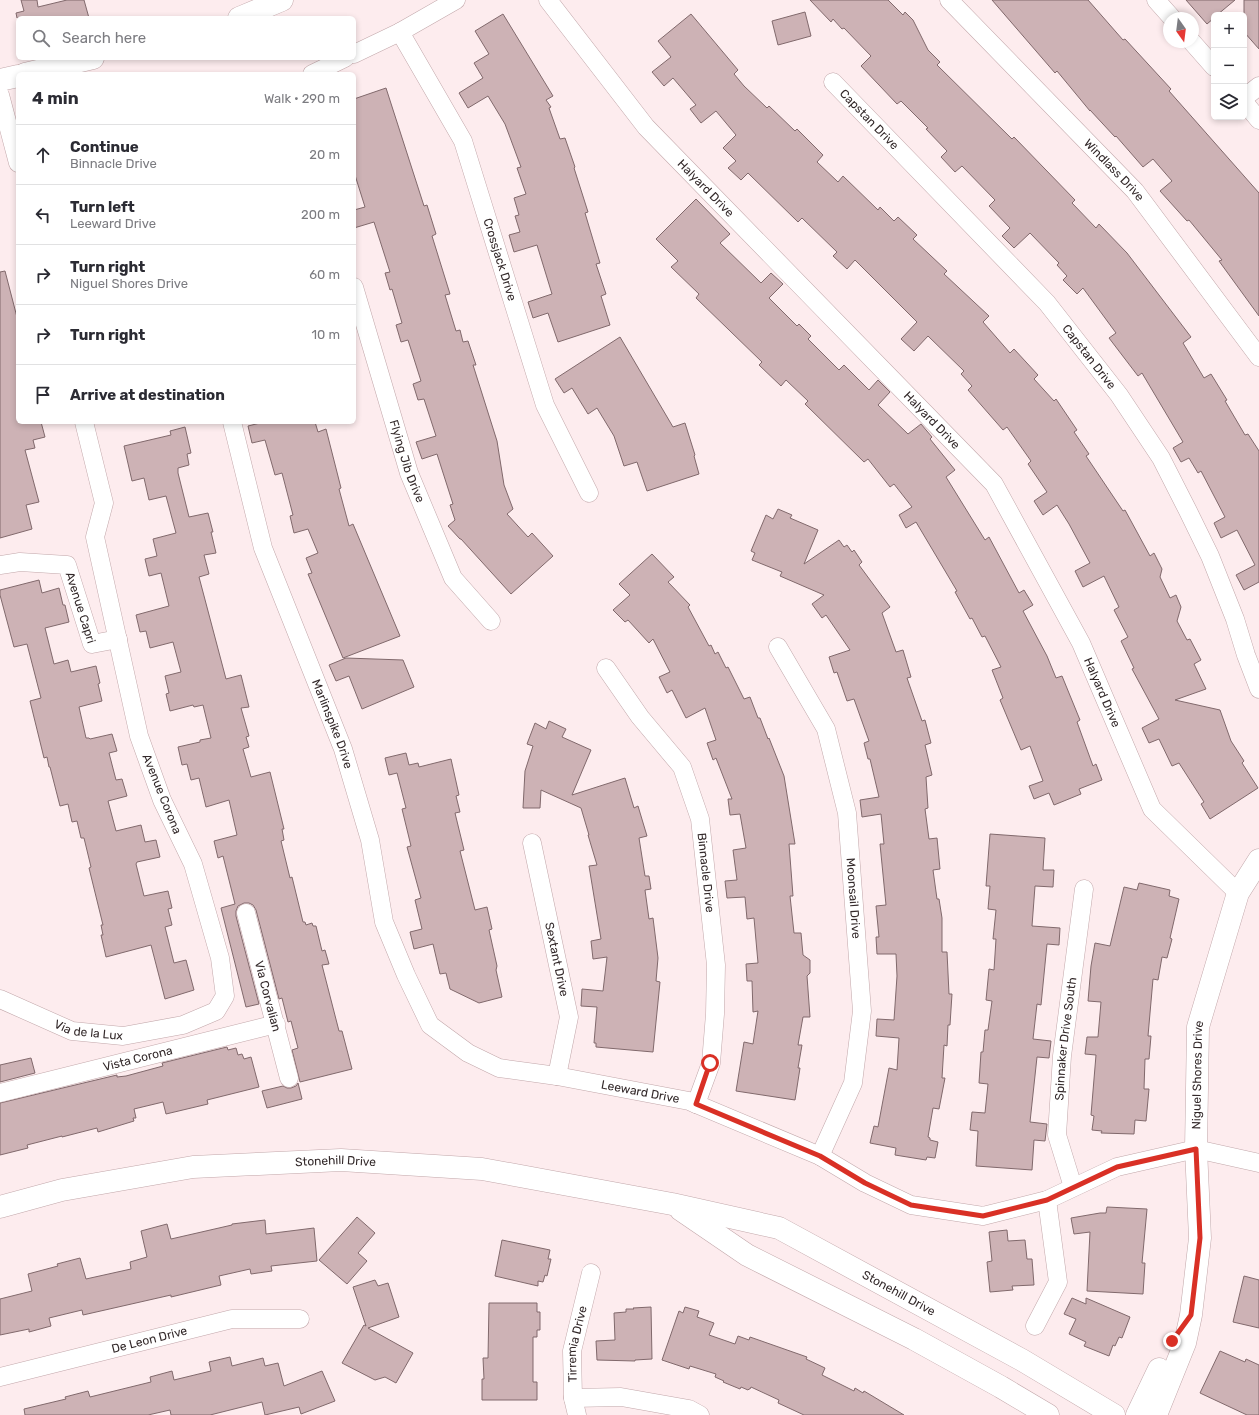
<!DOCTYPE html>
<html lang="en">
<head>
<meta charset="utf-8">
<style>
  :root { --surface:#fff; --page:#f7f7f7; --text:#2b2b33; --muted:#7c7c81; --line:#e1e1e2 }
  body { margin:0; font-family:Rubik,sans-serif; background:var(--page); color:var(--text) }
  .controls { position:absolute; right:12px; top:12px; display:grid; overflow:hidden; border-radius:6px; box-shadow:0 2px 6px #0003 }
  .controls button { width:36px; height:36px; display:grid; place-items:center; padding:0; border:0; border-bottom:1px solid var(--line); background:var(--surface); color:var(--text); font:20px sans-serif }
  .compass { position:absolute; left:1163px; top:12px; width:36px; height:36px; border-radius:50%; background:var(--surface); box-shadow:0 2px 6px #0003; rotate:166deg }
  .stop { position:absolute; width:12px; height:12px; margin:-9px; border:3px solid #d93025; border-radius:50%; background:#fff }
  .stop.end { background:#d93025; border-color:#fff; box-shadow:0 1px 4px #0008 }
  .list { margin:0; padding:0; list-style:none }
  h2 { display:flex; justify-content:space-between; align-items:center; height:52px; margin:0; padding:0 16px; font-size:17px }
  h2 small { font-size:13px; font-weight:400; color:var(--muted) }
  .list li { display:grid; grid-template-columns:26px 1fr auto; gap:12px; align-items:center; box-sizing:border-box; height:60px; padding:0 16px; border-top:1px solid var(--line) }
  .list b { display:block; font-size:15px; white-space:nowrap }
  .list p { margin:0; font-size:13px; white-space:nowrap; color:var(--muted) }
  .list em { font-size:13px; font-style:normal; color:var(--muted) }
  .icon { flex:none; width:22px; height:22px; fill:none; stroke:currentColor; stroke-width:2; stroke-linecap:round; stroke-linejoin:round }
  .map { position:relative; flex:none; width:1259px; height:1415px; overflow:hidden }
  .search { position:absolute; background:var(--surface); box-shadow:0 2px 6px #0003; left:16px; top:16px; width:340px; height:44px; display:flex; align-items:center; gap:10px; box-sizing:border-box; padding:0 14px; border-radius:6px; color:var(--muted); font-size:15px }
  .panel { position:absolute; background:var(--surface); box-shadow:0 2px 6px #0003; left:16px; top:72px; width:340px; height:352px; border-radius:6px }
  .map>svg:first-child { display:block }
</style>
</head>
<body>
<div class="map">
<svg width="1259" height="1415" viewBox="0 0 1259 1415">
  <rect width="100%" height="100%" fill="#fdecee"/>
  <g fill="#cdb2b5" stroke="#81696c">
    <path d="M21,0H37L38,7L67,0H84L89,18H17L16,13L24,11Z"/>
    <path d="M810,0H888L903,15L905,12L913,20L928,50L940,62L937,65L1012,139L1014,137L1075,200L1072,203L1096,228L1099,224L1127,253L1191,337L1183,343L1204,378L1211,374L1227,400L1225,401L1245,435L1248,434L1259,451V582L1244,590L1236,575L1255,565L1237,530L1221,538L1214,523L1225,517L1201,471L1198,473L1189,458L1181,462L1173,448L1183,442L1142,373L1138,376L1109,338L1116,333L1083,288L1077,294L1063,280L1067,276L1057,265L1059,263L1030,233L1014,248L1002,236L1010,228L989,206L995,200L962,166L955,172L941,157L947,151L926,129L928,128L901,101L897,104L861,66L871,56L844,28L842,29L833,19L831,22Z"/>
    <path d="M992,0H1088L1123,40L1125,39L1171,89L1169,91L1259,193V316L1219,261L1222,260L1189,220L1187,221L1160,191L1172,181L1153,159L1143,167L1116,136L1115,137L1090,110V111L1057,71L1055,73Z"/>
    <path d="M1186,0H1235L1217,15H1214V18L1207,24Z"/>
    <path d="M1244,0H1259V49L1244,32Z"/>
    <path d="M805,12L811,36L778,45L772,21Z"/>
    <path d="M503,14L553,96L546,100L551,107L549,108L560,139L565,138L575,167L574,168L588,212L585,213L600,263L596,264L606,294L601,296L610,325L558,342L548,313L533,318L528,302L552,294L537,245L514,252L509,235L520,232L515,216L519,215L514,198L526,194L517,168L521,167L505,124L488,96L468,108L459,93L483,78L474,63L489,54L475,31Z"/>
    <path d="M691,14L738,70L734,74L744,86L767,108L769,106L795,131L797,129L823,155L817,162L838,182L843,176L878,210L880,207L894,221L898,217L917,235L913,239L947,271L944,274L989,316L983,322L1010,353L1014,349L1038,375L1034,379L1054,401L1056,399L1077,430L1074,432L1089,454L1086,456L1123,511L1125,510L1150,556L1154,553L1162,569L1160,577L1170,598L1176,595L1181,607L1177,621L1187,640L1190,639L1201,660L1194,664L1206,689L1175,700L1220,710L1231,741L1244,761L1242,763L1258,788L1210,819L1201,804L1204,802L1179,763L1172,766L1159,739L1149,743L1142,728L1159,719L1132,669L1134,668L1121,641L1128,637L1114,610L1119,607L1104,576L1083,587L1075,571L1090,563L1069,524L1057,505L1043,515L1034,501L1047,492L1028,464L1031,461L1007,427L1003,430L968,390L972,386L961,374L964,371L928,336L914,351L901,339L917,322L855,260L847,269L833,256L837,252L802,218L798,222L748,173L741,180L728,168L736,161L723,148L736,135L716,111L701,123L690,109L696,105L673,78L664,86L652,72L671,57L658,41Z"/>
    <path d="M386,88L424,206L427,205L436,234L432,236L450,294L445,295L456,331L460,330L463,342L468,341L476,365H473L497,441L504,485L513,509L507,514L528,537L532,533L553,556L511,594L461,539H460L448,526L455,520L450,505L453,504L437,454L422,459L416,442L436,436L424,399L418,400L413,384L421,381L408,340L401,342L396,325L402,323L392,289L390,290L385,273L390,272L374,222L354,228V210L365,207L354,172V99Z"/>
    <path d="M696,199L730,234L720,243L761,283L771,273L783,284L769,298L797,326L799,324L811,336L808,339L839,370L844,365L869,390L878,380L890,392L878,405L908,434L921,424L932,437L930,439L955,470L946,477L985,540L989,537L1019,593L1024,590L1033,605L1023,611L1047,656L1056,678L1062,676L1080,720L1077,722L1093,766L1096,764L1102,780L1079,789L1081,794L1054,805L1049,793L1034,799L1029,786L1043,781L1030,746L1021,750L1000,700L1003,698L992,670L1001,667L985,636L982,637L972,618L970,619L955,592L957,591L916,522L906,528L899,515L912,507L894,484L890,487L868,459L864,462L805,404L808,401L786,380L781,386L759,365L762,362L696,298L699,294L671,267L678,261L656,239Z"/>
    <path d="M5,271L18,321V422H41L45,437L33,440L35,448L25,450L39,502L26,505L32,529L0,538V272Z"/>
    <path d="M620,337L673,427L685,423L695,455L694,456L699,474L647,491L637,462L624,466L614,436L597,408L588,414L572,388L564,393L555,379Z"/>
    <path d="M264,422H315L318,432L326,429L341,488L339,489L349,526L353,524L400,636L343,658L308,574L312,573L306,558L318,553L308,529L294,533L290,516L293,515L282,473L275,475L265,440L252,443L248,426Z"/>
    <path d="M185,427L191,453L187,454L189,465L178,468V473L189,517L208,513L213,532H211L216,553L204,555L209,574L199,577L226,679L241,675L249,707L241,708L249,736L246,737L249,747L243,749L251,777L270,772L284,829H282L284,840L281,841L290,878L292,877L303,922H305L306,925L312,923L313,926H316L322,951L325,950L329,964L322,965L339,1031H342L352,1069L300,1082L292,1050L298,1048L291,1021L288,1022L282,998L279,999L256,910L253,905L249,903H244L238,906L236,911V916L259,1004L246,1007L221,908L235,904L223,856L218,858L214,841L237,835L229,800L206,807L199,778L191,780L187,764L182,765L178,747L200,742V740L211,738L203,705L194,707L193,705L170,711L166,694L169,693L165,676L181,672L173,642L150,648L146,631L140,632L136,615L169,606L161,573L149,576L145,559L157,556L153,539L176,533L166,496L149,500L144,478L132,481L124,446L171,435L170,431Z"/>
    <path d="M778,509L792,515L790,518L818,530L804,564L839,540L844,547L847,545L852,552L854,550L862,562L859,565L890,607L882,613L896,652L903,650L911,677L907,678L922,721L925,720L931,743L925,745L932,775L926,777L928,808L925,809L929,839L937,838L940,869L933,870L937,899H939L942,918V952H947L949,994H952L950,1025H948L947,1046L944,1045L942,1078H945L939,1109L933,1108L928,1137L930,1138V1140L938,1142L935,1158L927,1157L926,1160L895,1155L896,1148L870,1143L874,1126L878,1127L889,1068L897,1070L899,1038L876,1036L877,1019L894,1020L897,976L896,954H877L876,937H879L876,906L886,905L880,844H884L881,814L862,817L860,800L879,797L870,759H868L864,743L869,741L854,699L847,701L837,672L834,673L829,657L850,650L826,615L822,618L812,604L824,595L780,576L782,572L752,560L755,553L751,551L766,515L773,519Z"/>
    <path d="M652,554L674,577L668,582L690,605L688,607L709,646L711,645L715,654L718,652L726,668L728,667L744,699L750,697L758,718H760L768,739L769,738L784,776L795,844H789L793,896H790L794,933H801L803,955L810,960V973L807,976L810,1017H803L798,1045H802L798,1068H800L795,1100L736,1091L744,1042L753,1044L758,1011L753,1012L752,981H747L746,964L758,963L754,918L747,919L745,897L727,898L725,881L737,880L733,850L746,848L740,814L730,815L728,799H732L716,758L713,760L707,743L716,740L705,708L686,718L672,690L667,693L659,677L670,672L653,639L649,643L628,620L625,622L613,610L630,595L619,584Z"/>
    <path d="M39,580L42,593L59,588L63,605H65L69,622L45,628L54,664L68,660L71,672L96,666L100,683L98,684L102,701L79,707L86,738H89L90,739L112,734L117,751L109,753L116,780L122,779L127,796L108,801L116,831L141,825L145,842L156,840L160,857L137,862L136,864L144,896L168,891L172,908L168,909L172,925L165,927L174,963L186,960L194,990L165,999L151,945L106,957L101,935H103L101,925H103L89,868L91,867L84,838H81L77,821L72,822L68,804L60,806L50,767H49L47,757L44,758L30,701L41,698L27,644L14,647L0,595V590Z"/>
    <path d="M346,658L403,660L414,687L362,709L349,676L336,681L329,665Z"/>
    <path d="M549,721L566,729L562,737L591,750L572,795L625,778L634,808L638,806L647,836L639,838L645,876H649L651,889L645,890L649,919L653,918L658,958L656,981L660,982L653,1052L596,1047V1043H594L597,1007L581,1006L582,989L603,991L607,957L593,959L591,941L601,939L589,866L597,865L588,835H589L581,808L541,790L540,808H523L525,771L533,746L527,744L535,723L546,729Z"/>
    <path d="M406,753L409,765L418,763L419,767L451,759L459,795L456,796L460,812L455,813L464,850L460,851L475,910L487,907L492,929L489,930L497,966L496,970L502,997L479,1003L450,989L446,973L440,974L433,944L414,949L410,932L422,929L415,900L421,898L407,847L411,846L402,809L406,808L397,773L389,775L385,758Z"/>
    <path d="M990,834L1045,838L1043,870H1054L1053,887L1035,886L1032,926L1060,928L1059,945L1047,944L1041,1005L1037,1004L1033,1039L1051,1041L1049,1058L1037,1057L1030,1122L1047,1124L1045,1141L1034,1140L1032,1170L976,1166L978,1131L970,1130L972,1112L985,1113L988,1084L979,1083L981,1052H983L985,1030H988L992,1001L986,1000L989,969L994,970L996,939H993L996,910L988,909L990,886H986Z"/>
    <path d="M1139,883L1170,890L1169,896L1179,899L1170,938L1172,939L1167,958L1162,957L1158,980L1153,979L1148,1036H1151L1149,1059H1145L1144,1089H1149L1146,1121L1135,1120L1134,1134L1101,1133L1102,1131L1092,1130L1094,1116L1091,1115L1096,1055L1085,1054L1087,1037H1098L1101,1002L1088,1001L1091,966L1095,943L1110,946L1124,887L1137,890Z"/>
    <path d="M227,1047L228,1050L236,1048L238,1055L242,1054L244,1059L251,1057L259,1087L207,1100L208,1104L166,1114L163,1102L134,1109L136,1118H133L134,1121L98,1132L97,1128L62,1137V1136L27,1145L28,1148L0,1155V1103L117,1075V1077L126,1076L163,1066L162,1063Z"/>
    <path d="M31,1058L35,1073L0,1082V1065Z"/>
    <path d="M298,1083L302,1099L267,1108L262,1091L283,1086L287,1088H291L296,1086Z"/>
    <path d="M1107,1207L1147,1209L1142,1263H1145L1143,1294L1087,1291L1090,1232L1074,1234L1071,1218L1100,1213H1106Z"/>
    <path d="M357,1217L375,1233L358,1253L367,1261L347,1284L319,1260Z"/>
    <path d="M265,1220L266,1234L314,1228L317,1261L271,1266L272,1271L251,1274L250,1269L219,1276L221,1285L171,1297V1295L83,1315L82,1310L49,1318L51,1326L29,1332V1329L0,1335V1299L32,1291L28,1274L58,1266L57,1264L80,1258L86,1279L131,1269L130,1262L147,1257L141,1231L167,1224L171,1239L232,1225V1224Z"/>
    <path d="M1007,1230L1008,1241L1025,1240L1027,1259H1032L1034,1285L1012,1286L1013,1290L990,1292L987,1262L992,1261L989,1232Z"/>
    <path d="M502,1240L550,1250L548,1259H551L547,1276L545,1275L543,1282L538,1281V1286L495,1276Z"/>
    <path d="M1244,1276L1259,1280V1328L1233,1322Z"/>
    <path d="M375,1280L378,1286L388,1283L399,1317L368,1328L413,1353L396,1383L385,1377L375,1380L342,1363L364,1325L366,1326L353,1287Z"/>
    <path d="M1072,1298L1086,1304V1298L1130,1317L1122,1338L1119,1337L1115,1346L1113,1345L1109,1356L1084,1346L1086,1342L1069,1334L1076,1319L1064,1314Z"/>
    <path d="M489,1303H537V1312H540V1330H537V1337H533V1382H537V1400H482V1379H484L483,1358H488Z"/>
    <path d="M651,1307L652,1359L635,1360V1361L597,1360L596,1341L615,1340L614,1313L626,1312V1309H634L633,1308Z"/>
    <path d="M685,1307L699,1311L697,1317L714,1323L709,1335L735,1344L738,1336L749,1340L750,1337L807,1357L806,1359L825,1368L822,1375L854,1391L855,1388L863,1393L864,1391L904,1415H804L778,1403L779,1400L751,1387L750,1389H749L748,1390L741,1387L740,1389L723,1382L724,1381L715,1377L716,1374L690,1366L689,1369L662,1360L679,1311L683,1313Z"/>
    <path d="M1220,1351L1245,1362L1246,1359L1259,1365V1415H1247L1200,1393Z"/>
    <path d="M230,1357L232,1366L263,1358L265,1366L278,1363L284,1386L322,1371L335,1401L301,1414L299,1407L265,1415L262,1402L210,1415H171L170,1410L148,1415H25L24,1409L66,1399L65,1397L88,1391L90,1397L151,1382L150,1377L172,1371L174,1380L211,1371L209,1362Z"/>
  </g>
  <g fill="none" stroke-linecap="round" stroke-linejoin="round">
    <g stroke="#c2a7aa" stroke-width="19">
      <g id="minor">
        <path id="s1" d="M548,0L646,127L994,484L1081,643L1152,809L1238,893"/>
        <path id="s2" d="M949,0L1135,191L1259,357"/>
        <path d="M1156,0L1172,18"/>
        <path id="s3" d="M400,32L463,141L545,405L589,493"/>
        <path d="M1192,42L1214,67"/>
        <path d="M354,54L400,32L456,0"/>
        <path d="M312,74L345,58"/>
        <path id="s4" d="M833,82L1047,303L1119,395L1161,458L1187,509L1210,556L1235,619L1246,655L1259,689"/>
        <path d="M0,95L18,163"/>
        <path d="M1244,98L1259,86"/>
        <path d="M1244,102L1259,120"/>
        <path id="s5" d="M354,287L409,473L453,578L491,621"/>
        <path id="s6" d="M232,422L263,548L343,749L370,840L384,922L406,975L430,1025L468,1053L499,1068L557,1076L689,1101L820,1156L865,1183L911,1205L983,1216L1047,1200L1117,1167L1196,1149L1259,1163"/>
        <path id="s7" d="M0,565L20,562L67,565L92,644L118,639"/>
        <path id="s8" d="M778,647L826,729L847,813L862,1011L853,1083L820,1156"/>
        <path id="s9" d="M606,668L640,717L682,767L700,819L716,965L715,1014L711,1063L696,1104"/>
        <path id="s10" d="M532,843L569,1017L557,1076"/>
        <path id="s11" d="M246,913L289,1078"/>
        <path id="s12" d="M0,999L72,1031L123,1036L183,1025L216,1011L225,996L220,958L193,864L162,800L139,736L95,537L104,503L84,422"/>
        <path id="s13" d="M0,1093L276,1024"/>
        <path id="s14" d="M1073,1187L1057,1135L1062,1056L1084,889"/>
        <path d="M1035,1326L1058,1282L1047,1200"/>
        <path id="s15" d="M0,1377L232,1319H300"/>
        <path d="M573,1398L621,1397L689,1409L700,1415"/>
        <path id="s16" d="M577,1415L573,1398L572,1351L591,1273"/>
      </g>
    </g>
    <g stroke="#c2a7aa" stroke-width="23">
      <g id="tertiary">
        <path d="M239,18L282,0"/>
        <path d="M25,74L93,58"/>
        <path d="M0,80L18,76"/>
        <path d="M1137,1415L1159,1369"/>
        <path id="s17" d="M1156,1415L1185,1343L1191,1315L1200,1238L1196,1149L1198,1027L1238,893L1259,860"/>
      </g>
    </g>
    <g stroke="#c2a7aa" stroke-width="23">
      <g id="secondary">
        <path id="s18" d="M0,1207L62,1190L193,1167L341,1160L482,1169L672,1204L779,1228L1022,1360L1114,1415"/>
        <path d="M681,1210L747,1255L914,1339L1001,1387L1048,1415"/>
      </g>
    </g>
    <use href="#minor" stroke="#fff" stroke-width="18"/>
    <use href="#tertiary" stroke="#fff" stroke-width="22"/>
    <use href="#secondary" stroke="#fff" stroke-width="22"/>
  </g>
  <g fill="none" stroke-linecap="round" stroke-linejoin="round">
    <path stroke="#d93025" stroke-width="5" d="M710,1063L696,1104L820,1156L865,1183L911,1205L983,1216L1047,1200L1117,1167L1196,1149L1200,1238L1191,1315L1172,1341"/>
  </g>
  <g text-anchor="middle" stroke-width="4" stroke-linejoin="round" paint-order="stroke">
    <g font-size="12" fill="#33292a" stroke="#fefefe">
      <text dy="4" stroke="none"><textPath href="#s4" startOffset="52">Capstan Drive</textPath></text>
      <text dy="4" stroke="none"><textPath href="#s2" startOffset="237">Windlass Drive</textPath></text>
      <text dy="4" stroke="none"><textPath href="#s1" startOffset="246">Halyard Drive</textPath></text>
      <text dy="4" stroke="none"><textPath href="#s3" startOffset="250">Crossjack Drive</textPath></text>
      <text dy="4" stroke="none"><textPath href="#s4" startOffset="376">Capstan Drive</textPath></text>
      <text dy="4" stroke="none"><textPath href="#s1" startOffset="570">Halyard Drive</textPath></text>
      <text dy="4" stroke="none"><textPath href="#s5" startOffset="182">Flying Jib Drive</textPath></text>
      <text dy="4" stroke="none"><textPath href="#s7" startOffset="112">Avenue Capri</textPath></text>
      <text dy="4" stroke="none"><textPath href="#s1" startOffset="894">Halyard Drive</textPath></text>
      <text dy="4" stroke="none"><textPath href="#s6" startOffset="319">Marlinspike Drive</textPath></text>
      <text transform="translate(162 794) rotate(68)" y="4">Avenue Corona</text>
      <text dy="4" stroke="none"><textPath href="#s9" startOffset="234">Binnacle Drive</textPath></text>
      <text dy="4" stroke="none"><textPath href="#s8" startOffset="267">Moonsail Drive</textPath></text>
      <text dy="4" stroke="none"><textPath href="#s10" startOffset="119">Sextant Drive</textPath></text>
      <text dy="4" stroke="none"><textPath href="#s11" startOffset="86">Via Corvalian</textPath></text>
      <text dy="4" stroke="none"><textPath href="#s12" startOffset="95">Via de la Lux</textPath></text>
      <text dy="4" stroke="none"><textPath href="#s14" startOffset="151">Spinnaker Drive South</textPath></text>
      <text dy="4" stroke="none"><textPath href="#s13" startOffset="142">Vista Corona</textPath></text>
      <text dy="4" stroke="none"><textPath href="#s17" startOffset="347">Niguel Shores Drive</textPath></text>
      <text dy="4" stroke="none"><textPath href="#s6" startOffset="862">Leeward Drive</textPath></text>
      <text dy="4" stroke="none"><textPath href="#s18" startOffset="340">Stonehill Drive</textPath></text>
      <text dy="4" stroke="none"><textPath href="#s18" startOffset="926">Stonehill Drive</textPath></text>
      <text dy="4" stroke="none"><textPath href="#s15" startOffset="154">De Leon Drive</textPath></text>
      <text dy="4" stroke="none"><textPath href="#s16" startOffset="72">Tirremia Drive</textPath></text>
    </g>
  </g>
</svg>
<div class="controls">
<button>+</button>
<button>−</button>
<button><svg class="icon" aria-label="layers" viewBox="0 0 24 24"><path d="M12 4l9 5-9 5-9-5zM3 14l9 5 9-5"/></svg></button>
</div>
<svg class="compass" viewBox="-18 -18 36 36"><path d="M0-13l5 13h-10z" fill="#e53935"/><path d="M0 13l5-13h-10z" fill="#7c7c81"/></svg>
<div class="stop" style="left:710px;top:1063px"></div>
<div class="stop end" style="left:1172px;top:1341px"></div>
<div class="search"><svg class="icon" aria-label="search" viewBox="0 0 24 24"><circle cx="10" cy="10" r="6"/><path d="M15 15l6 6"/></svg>Search here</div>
<section class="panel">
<h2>4 min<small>Walk · 290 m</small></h2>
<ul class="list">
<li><svg class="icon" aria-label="ahead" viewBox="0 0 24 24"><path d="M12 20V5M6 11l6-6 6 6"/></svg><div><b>Continue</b><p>Binnacle Drive</p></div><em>20 m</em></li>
<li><svg class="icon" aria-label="left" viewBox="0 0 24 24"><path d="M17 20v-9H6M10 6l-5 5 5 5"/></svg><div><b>Turn left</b><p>Leeward Drive</p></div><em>200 m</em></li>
<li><svg class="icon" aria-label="right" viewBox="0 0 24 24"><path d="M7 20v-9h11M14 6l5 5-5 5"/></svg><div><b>Turn right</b><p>Niguel Shores Drive</p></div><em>60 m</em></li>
<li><svg class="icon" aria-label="right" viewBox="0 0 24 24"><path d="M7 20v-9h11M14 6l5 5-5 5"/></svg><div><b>Turn right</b></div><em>10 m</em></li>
<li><svg class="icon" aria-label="arrive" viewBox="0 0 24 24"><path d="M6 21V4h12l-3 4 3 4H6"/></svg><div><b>Arrive at destination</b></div></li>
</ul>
</section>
</div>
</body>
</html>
